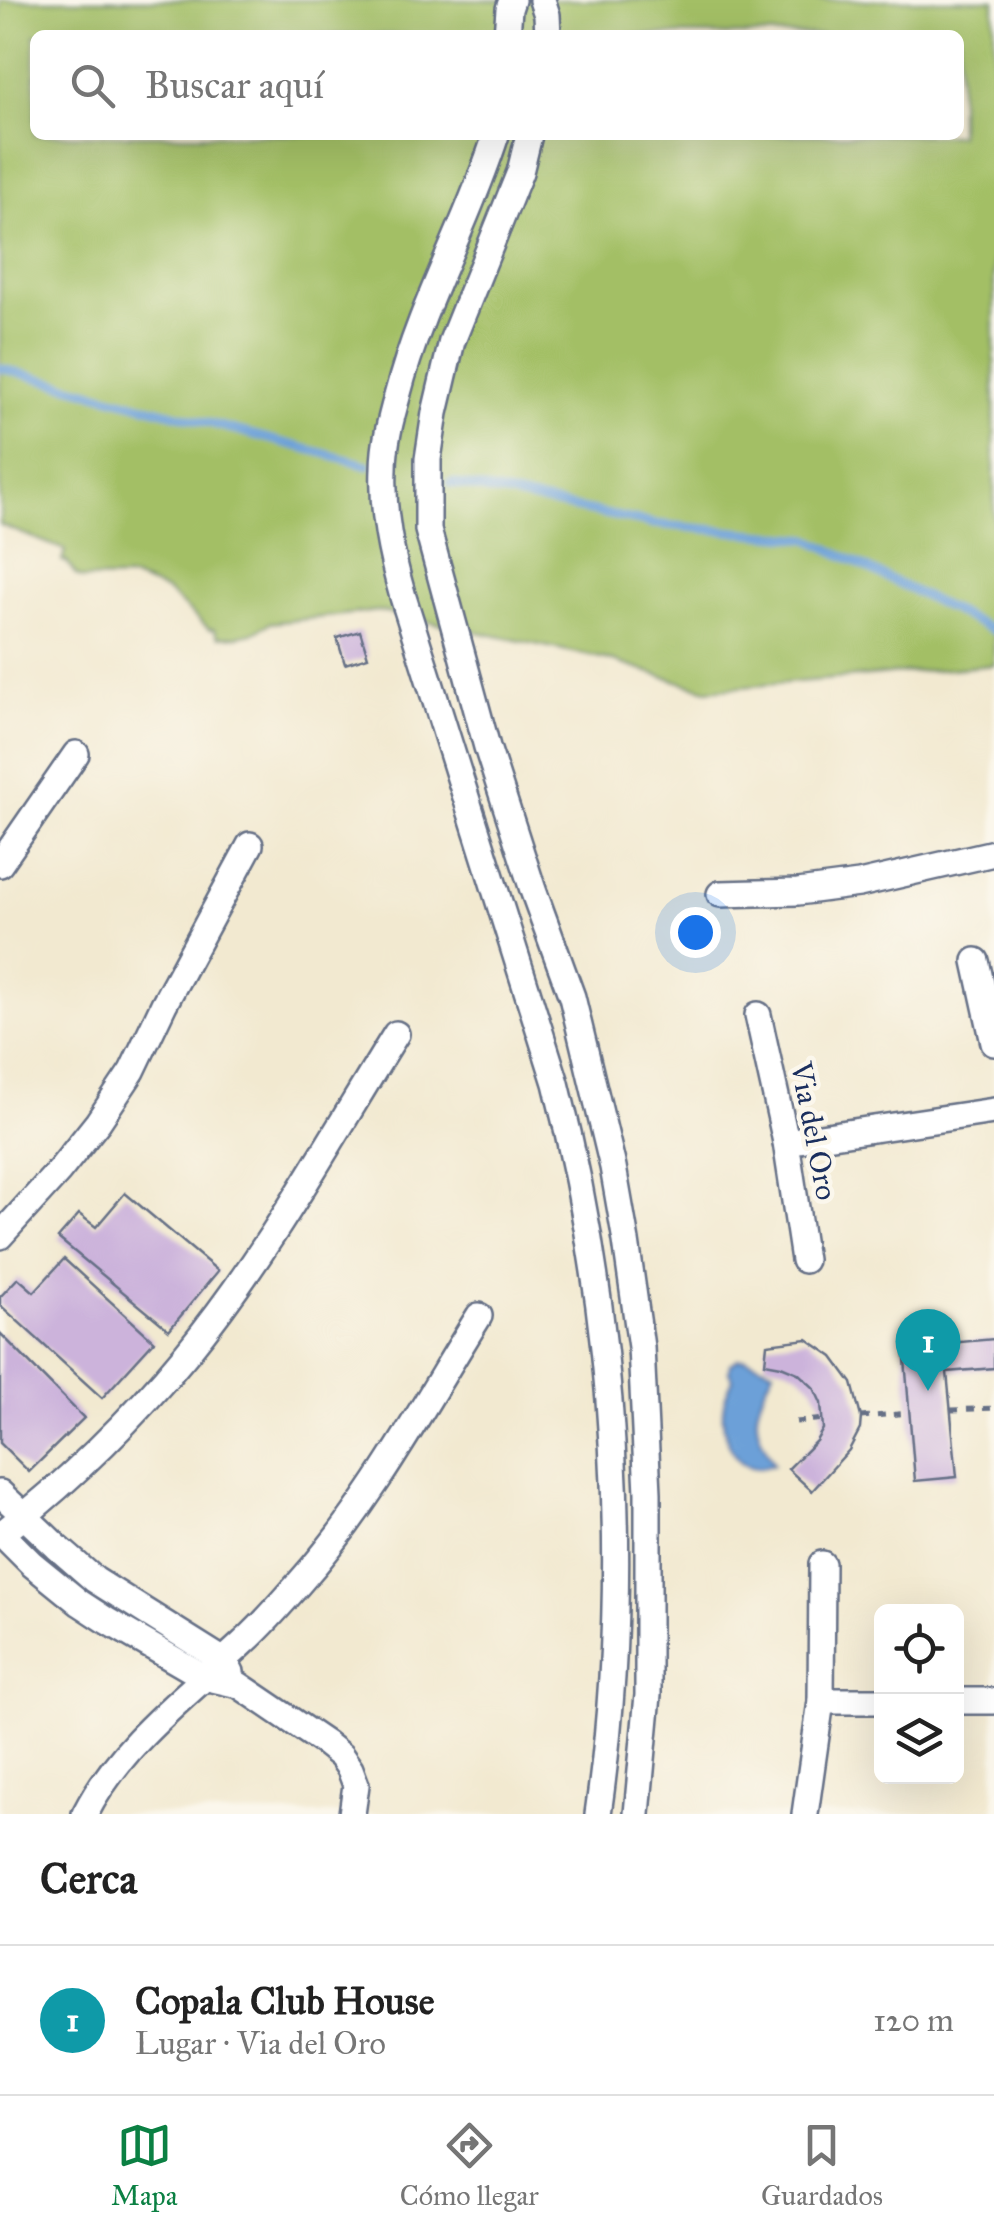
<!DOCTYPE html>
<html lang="es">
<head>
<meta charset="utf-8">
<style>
  :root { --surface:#fff; --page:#f2f2f2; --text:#222; --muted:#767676; --line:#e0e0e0; --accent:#0b8043 }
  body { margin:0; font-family:"IM FELL Great Primer",serif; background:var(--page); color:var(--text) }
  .controls { position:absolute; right:30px; bottom:30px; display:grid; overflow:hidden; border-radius:15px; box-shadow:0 10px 40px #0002 }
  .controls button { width:90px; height:90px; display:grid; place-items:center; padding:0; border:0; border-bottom:2px solid var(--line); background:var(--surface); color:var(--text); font:50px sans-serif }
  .you { position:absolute; left:695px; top:932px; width:35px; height:35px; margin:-25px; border:8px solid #fff; border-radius:50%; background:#1a73e8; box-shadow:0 0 0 15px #1a73e833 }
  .badge { display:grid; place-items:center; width:65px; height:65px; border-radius:50%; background:var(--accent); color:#fff; font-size:32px; font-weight:700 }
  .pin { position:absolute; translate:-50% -82px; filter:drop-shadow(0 2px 5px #0008) }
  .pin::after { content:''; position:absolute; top:52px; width:35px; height:30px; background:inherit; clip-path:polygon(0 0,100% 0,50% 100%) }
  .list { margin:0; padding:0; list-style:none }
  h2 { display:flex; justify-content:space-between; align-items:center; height:130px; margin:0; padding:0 40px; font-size:42px }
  h2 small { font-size:32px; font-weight:400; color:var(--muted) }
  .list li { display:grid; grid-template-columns:65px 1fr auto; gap:30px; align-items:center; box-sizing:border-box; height:150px; padding:0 40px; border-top:2px solid var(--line) }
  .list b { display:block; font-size:38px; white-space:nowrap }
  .list p { margin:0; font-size:32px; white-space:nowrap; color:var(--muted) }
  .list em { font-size:32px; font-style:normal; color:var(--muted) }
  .icon { flex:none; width:55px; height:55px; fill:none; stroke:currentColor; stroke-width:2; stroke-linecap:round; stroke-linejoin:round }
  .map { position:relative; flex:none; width:994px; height:1814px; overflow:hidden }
  .search { position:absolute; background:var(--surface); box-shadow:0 10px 40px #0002; left:30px; right:30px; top:30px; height:110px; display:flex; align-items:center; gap:25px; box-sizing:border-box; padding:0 35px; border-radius:15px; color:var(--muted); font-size:38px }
  .sheet { height:280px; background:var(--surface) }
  nav { display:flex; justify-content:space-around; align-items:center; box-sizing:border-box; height:140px; border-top:2px solid var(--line); background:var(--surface); font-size:28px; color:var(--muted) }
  nav a { display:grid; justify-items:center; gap:5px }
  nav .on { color:var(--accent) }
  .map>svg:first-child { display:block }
</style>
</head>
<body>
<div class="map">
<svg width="994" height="1814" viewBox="0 0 994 1814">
  <rect width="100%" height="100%" fill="#fbf7ec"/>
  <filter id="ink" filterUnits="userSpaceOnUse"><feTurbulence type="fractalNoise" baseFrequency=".01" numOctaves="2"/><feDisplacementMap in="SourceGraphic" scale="20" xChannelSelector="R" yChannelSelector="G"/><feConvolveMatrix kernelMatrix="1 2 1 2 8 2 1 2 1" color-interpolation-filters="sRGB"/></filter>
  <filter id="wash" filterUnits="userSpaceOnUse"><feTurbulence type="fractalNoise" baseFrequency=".0048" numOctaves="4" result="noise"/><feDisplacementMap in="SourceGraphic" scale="40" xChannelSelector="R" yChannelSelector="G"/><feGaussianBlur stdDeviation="2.25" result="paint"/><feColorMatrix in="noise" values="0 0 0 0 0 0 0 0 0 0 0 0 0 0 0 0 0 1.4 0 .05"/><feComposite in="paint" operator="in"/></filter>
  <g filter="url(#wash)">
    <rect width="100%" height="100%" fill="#f2e9d0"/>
    <path fill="#a3bf65" stroke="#5f7762" stroke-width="2.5" fill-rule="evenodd" d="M0,0H994V665L707,690L606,659L378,611L270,623L252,633L238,636L218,637L214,629H209L167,591L133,578L83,579L76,575L67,562L62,561L65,550L0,525ZM35,35H959V135H35Z"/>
    <path fill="#6ca0d8" stroke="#44689b" stroke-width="2.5" d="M738,1359H747L774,1370C752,1414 750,1421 774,1464C769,1465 763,1468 758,1468C732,1468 721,1430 723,1410C724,1398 728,1390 733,1379L729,1372L730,1364Z"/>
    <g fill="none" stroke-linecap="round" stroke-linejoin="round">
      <g stroke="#6ca0d8" stroke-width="9">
        <path d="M0,368L368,465"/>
        <path d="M451,483L654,524L809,539L994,631"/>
      </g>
    </g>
    <g id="blocks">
      <g fill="#ccb3db">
        <path d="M360,631L368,657L345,664L337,638Z"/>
        <path d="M125,1193L218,1271L169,1330L58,1238L79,1214L96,1227Z"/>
        <path d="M64,1259L154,1341L102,1398L0,1305V1297L18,1278L34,1292Z"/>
        <path d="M0,1333L84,1418L29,1472L0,1443Z"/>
        <path d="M807,1339L833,1357L852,1383L861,1417L860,1429L849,1450L812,1491L788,1469L816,1441L823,1429L821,1403L814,1388L798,1373L781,1366L765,1363L767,1344Z"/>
        <path d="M994,1339V1368L947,1372L957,1477L915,1481L904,1347Z"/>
      </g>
    </g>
  </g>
  <g filter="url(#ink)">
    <use href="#blocks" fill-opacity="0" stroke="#667086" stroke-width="2.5"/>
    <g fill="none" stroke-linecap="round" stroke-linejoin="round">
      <g stroke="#667086" stroke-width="30">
        <g id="street">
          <path d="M542,0L547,15L548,35"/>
          <path d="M507,35L509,9L512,0"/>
          <path d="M496,135C468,223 421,304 398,393C391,418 384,443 384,469C382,513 391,555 403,597L556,1083C616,1317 632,1575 598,1814"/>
          <path d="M529,135L520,172L452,341L435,413L428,459V530L487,747L533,890L572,997L613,1167L626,1241L641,1347L648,1493V1695L637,1814"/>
          <path d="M0,864L76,754"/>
          <path d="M720,894L798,892L859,884L994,853"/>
          <path d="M976,961L994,1043"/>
          <path d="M758,1015L786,1142L804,1260"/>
          <path d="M786,1142L994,1111"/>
          <path d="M0,1236L59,1171L98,1122L132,1071L164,1004L250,845"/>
          <path d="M0,1493L57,1547L95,1580L224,1661L231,1672"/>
          <path d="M0,1532L32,1564L80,1603L106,1620L204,1677L239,1685L326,1744L341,1756L350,1769L356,1785L352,1814"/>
          <path d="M0,1535C68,1482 131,1421 186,1354C267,1255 329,1142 396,1034"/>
          <path d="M821,1701H882"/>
          <path d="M956,1701H994"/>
          <path d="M85,1814C121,1743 188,1695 244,1642C265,1623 283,1602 301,1581C372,1501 423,1406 479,1316"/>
          <path d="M805,1814L821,1701L822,1564"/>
        </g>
      </g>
      <g stroke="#667086" stroke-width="5" stroke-dasharray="8 8" stroke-linecap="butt">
        <path d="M951,1410L994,1408"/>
        <path d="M861,1417L910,1413"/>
        <path d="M796,1422L824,1419"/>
      </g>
      <use href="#street" stroke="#fff" stroke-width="25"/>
    </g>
  </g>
  <g text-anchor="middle" stroke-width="9" stroke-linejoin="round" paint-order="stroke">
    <g font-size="30" fill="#1b2f5e" stroke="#fbf7ec">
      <text transform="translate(814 1131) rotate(79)" y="10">Via del Oro</text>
    </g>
  </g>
</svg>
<div class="controls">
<button><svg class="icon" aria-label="locate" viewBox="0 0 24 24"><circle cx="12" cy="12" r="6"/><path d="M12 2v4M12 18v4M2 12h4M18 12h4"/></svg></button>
<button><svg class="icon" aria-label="layers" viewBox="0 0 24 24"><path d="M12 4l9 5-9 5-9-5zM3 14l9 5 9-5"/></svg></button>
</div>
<div class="you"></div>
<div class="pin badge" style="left:928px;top:1391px;background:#0f9aa8">1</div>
<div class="search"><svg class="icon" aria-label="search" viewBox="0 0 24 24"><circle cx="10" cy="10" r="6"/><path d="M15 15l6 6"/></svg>Buscar aquí</div>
</div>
<section class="sheet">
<h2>Cerca<small></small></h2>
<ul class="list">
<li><span class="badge" style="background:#0f9aa8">1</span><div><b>Copala Club House</b><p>Lugar · Via del Oro</p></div><em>120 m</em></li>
</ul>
</section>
<nav>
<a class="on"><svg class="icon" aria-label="map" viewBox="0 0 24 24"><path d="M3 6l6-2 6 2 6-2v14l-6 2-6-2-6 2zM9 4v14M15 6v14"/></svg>Mapa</a>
<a><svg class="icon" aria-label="directions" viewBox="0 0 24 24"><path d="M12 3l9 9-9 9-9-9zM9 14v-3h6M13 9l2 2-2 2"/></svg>Cómo llegar</a>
<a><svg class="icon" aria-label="saved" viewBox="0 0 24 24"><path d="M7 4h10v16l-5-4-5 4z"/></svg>Guardados</a>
</nav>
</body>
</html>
